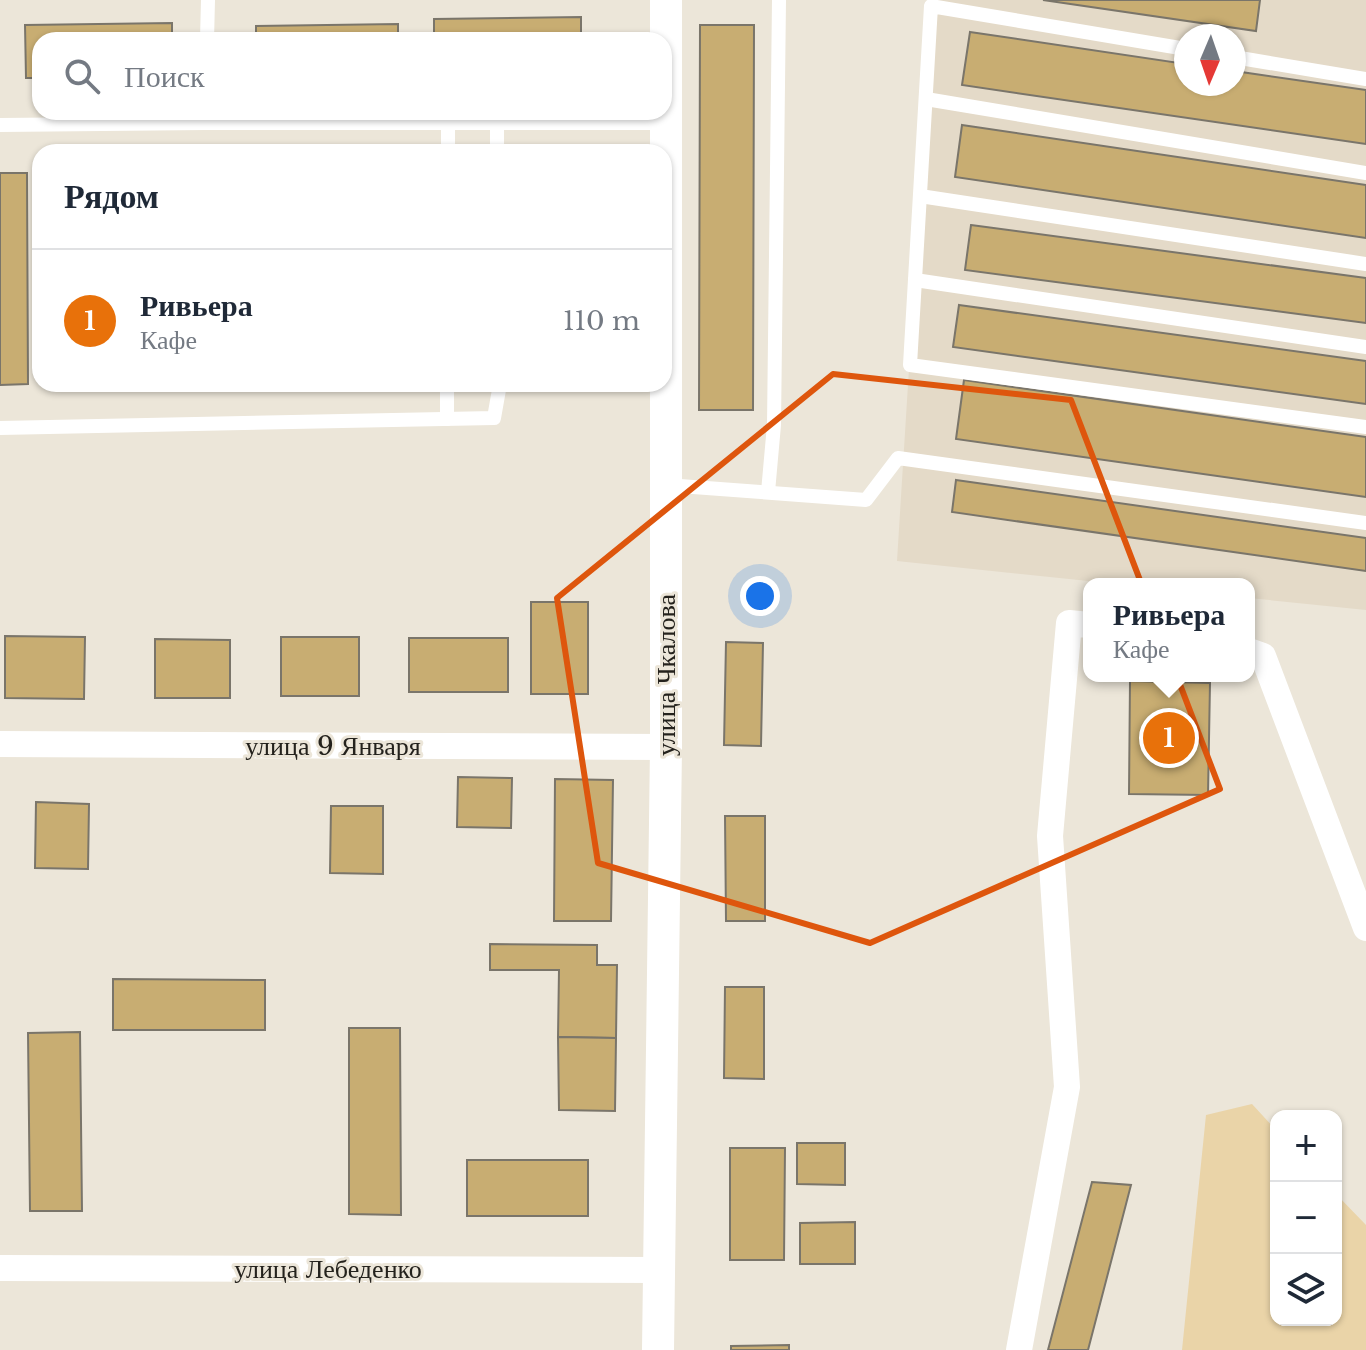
<!DOCTYPE html>
<html lang="ru">
<head>
<meta charset="utf-8">
<style>
  :root { --surface:#fff; --page:#f2f2f3; --text:#1f2937; --muted:#747a83; --line:#e0e1e3; --accent:#2563eb }
  body { margin:0; font-family:"Libre Baskerville",serif; background:var(--page); color:var(--text) }
  .controls { position:absolute; right:24px; bottom:24px; display:grid; overflow:hidden; border-radius:16px; box-shadow:0 2px 6px #0004 }
  .controls button { width:72px; height:72px; display:grid; place-items:center; padding:0; border:0; border-bottom:2px solid var(--line); background:var(--surface); color:var(--text); font:40px sans-serif }
  .compass { position:absolute; left:1174px; top:24px; width:72px; height:72px; border-radius:50%; background:var(--surface); box-shadow:0 2px 6px #0004; rotate:182deg }
  .you { position:absolute; left:760px; top:596px; width:28px; height:28px; margin:-20px; border:6px solid #fff; border-radius:50%; background:#1a73e8; box-shadow:0 0 0 12px #1a73e833 }
  .badge { display:grid; place-items:center; width:52px; height:52px; border-radius:50%; background:var(--accent); color:#fff; font-size:26px; font-weight:700 }
  .pin { position:absolute; translate:-50% -50%; border:4px solid #fff; box-shadow:0 2px 8px #0006 }
  .popup { position:absolute; left:1083px; top:578px; width:172px; height:104px; box-sizing:border-box; display:grid; place-content:center; border-radius:16px; background:var(--surface); filter:drop-shadow(0 2px 6px #0005); font-size:26px; white-space:nowrap; color:var(--muted) }
  .popup b { font-size:30px; color:var(--text) }
  .popup::after { content:''; position:absolute; left:50%; top:100%; margin-left:-16px; border:16px solid transparent; border-top-color:var(--surface) }
  .list { margin:0; padding:0; list-style:none }
  h2 { display:flex; justify-content:space-between; align-items:center; height:104px; margin:0; padding:0 32px; font-size:34px }
  h2 small { font-size:26px; font-weight:400; color:var(--muted) }
  .list li { display:grid; grid-template-columns:52px 1fr auto; gap:24px; align-items:center; box-sizing:border-box; height:144px; padding:0 32px; border-top:2px solid var(--line) }
  .list b { display:block; font-size:30px; white-space:nowrap }
  .list p { margin:0; font-size:26px; white-space:nowrap; color:var(--muted) }
  .list em { font-size:26px; font-style:normal; color:var(--muted) }
  .icon { flex:none; width:44px; height:44px; fill:none; stroke:currentColor; stroke-width:2; stroke-linecap:round; stroke-linejoin:round }
  .map { position:relative; flex:none; width:1366px; height:1350px; overflow:hidden }
  .search { position:absolute; background:var(--surface); box-shadow:0 2px 6px #0004; left:32px; top:32px; width:640px; height:88px; display:flex; align-items:center; gap:20px; box-sizing:border-box; padding:0 28px; border-radius:24px; color:var(--muted); font-size:30px }
  .panel { position:absolute; background:var(--surface); box-shadow:0 2px 6px #0004; left:32px; top:144px; width:640px; height:248px; border-radius:24px }
  .map>svg:first-child { display:block }
</style>
</head>
<body>
<div class="map">
<svg width="1366" height="1350" viewBox="0 0 1366 1350">
  <rect width="100%" height="100%" fill="#ece6d9"/>
  <path fill="#e4dac8" fill-rule="evenodd" d="M932,0H1366V610L1249,598V584H1117L897,561ZM1186,36H1234V84H1186Z"/>
  <path fill="#ead4a8" d="M1252,1104L1276,1130V1320H1336V1194L1366,1225V1350H1182L1206,1115Z"/>
  <g fill="#c8ad72" stroke="#7a756a" stroke-width="2">
    <path d="M1043,0H1260L1256,31Z"/>
    <path d="M581,17V40H434V19Z"/>
    <path d="M172,23V40H40V78H26L25,25Z"/>
    <path d="M398,24V40H256V26Z"/>
    <path d="M700,25H754L753,410H699Z"/>
    <path d="M970,32L1186,64V84H1234V71L1366,90V144L962,85Z"/>
    <path d="M962,125L1366,185V238L955,177Z"/>
    <path d="M0,173H27L28,384L0,385Z"/>
    <path d="M971,225L1366,278V323L965,270Z"/>
    <path d="M959,305L1366,361V404L953,347Z"/>
    <path d="M964,380L1366,437V497L956,439Z"/>
    <path d="M956,480L1366,538V571L952,512Z"/>
    <rect x="531" y="602" width="57" height="92"/>
    <path d="M5,636L85,637L84,699L5,698Z"/>
    <rect x="281" y="637" width="78" height="59"/>
    <rect x="409" y="638" width="99" height="54"/>
    <path d="M155,639L230,640V698H155Z"/>
    <path d="M726,642L763,643L761,746L724,745Z"/>
    <path d="M1130,681L1210,683L1208,795L1129,794Z"/>
    <path d="M458,777L512,778L511,828L457,827Z"/>
    <path d="M555,779L613,780L611,921H554Z"/>
    <path d="M36,802L89,804L88,869L35,868Z"/>
    <path d="M331,806H383V874L330,873Z"/>
    <path d="M725,816H765V921H726Z"/>
    <path d="M490,944L597,945V965H617L616,1038L558,1037L559,970H490Z"/>
    <path d="M113,979L265,980V1030H113Z"/>
    <path d="M725,987H764V1079L724,1078Z"/>
    <path d="M349,1028H400L401,1215L349,1214Z"/>
    <path d="M80,1032L82,1211H30L28,1033Z"/>
    <path d="M558,1037L616,1038L615,1111L559,1110Z"/>
    <path d="M797,1143H845V1185L797,1184Z"/>
    <path d="M730,1148H785L784,1260H730Z"/>
    <rect x="467" y="1160" width="121" height="56"/>
    <path d="M1092,1182L1131,1185L1088,1350H1048Z"/>
    <path d="M855,1222V1264H800V1223Z"/>
    <path d="M789,1345V1350H731V1346Z"/>
  </g>
  <g fill="none" stroke-linecap="round" stroke-linejoin="round">
    <g stroke="#fff" stroke-width="14">
      <path d="M207,40L208,0"/>
      <path d="M1186,49L931,6L910,365L1366,427"/>
      <path d="M1234,57L1366,79"/>
      <path d="M926,99L1366,173"/>
      <path d="M497,122V152"/>
      <path d="M206,123H666"/>
      <path d="M0,125L206,123V112"/>
      <path d="M448,152V121"/>
      <path d="M920,196L1366,264"/>
      <path d="M915,280L1366,347"/>
      <path d="M447,419V384"/>
      <path d="M0,428L494,418L500,384"/>
      <path d="M666,485L866,500L898,458L1366,523"/>
      <path d="M768,492L774,425L779,0"/>
    </g>
    <g stroke="#fff" stroke-width="26">
      <path d="M1249,651L1263,656L1366,928"/>
      <path d="M0,744L666,747"/>
      <path d="M0,1268L657,1270"/>
      <path d="M1019,1350L1067,1087L1050,836L1069,623L1089,625"/>
    </g>
    <path stroke="#fff" stroke-width="32" d="M658,1350L666,747V0"/>
  </g>
  <path fill="none" stroke="#de560d" stroke-width="6" stroke-linejoin="round" d="M833,374L1071,400L1220,789L870,943L598,863L557,598Z"/>
  <g text-anchor="middle" stroke-width="6" stroke-linejoin="round" paint-order="stroke">
    <g font-size="26" fill="#24221d" stroke="#ece6d9">
      <text transform="translate(666 675) rotate(-90)" y="9">улица Чкалова</text>
      <text x="333" y="755">улица 9 Января</text>
      <text x="328" y="1278">улица Лебеденко</text>
    </g>
  </g>
</svg>
<div class="controls">
<button>+</button>
<button>−</button>
<button><svg class="icon" aria-label="layers" viewBox="0 0 24 24"><path d="M12 4l9 5-9 5-9-5zM3 14l9 5 9-5"/></svg></button>
</div>
<svg class="compass" viewBox="-18 -18 36 36"><path d="M0-13l5 13h-10z" fill="#e53935"/><path d="M0 13l5-13h-10z" fill="#747a83"/></svg>
<div class="you"></div>
<div class="pin badge" style="left:1169px;top:738px;background:#e8710a">1</div>
<div class="popup"><b>Ривьера</b>Кафе</div>
<div class="search"><svg class="icon" aria-label="search" viewBox="0 0 24 24"><circle cx="10" cy="10" r="6"/><path d="M15 15l6 6"/></svg>Поиск</div>
<section class="panel">
<h2>Рядом<small></small></h2>
<ul class="list">
<li><span class="badge" style="background:#e8710a">1</span><div><b>Ривьера</b><p>Кафе</p></div><em>110 m</em></li>
</ul>
</section>
</div>
</body>
</html>
